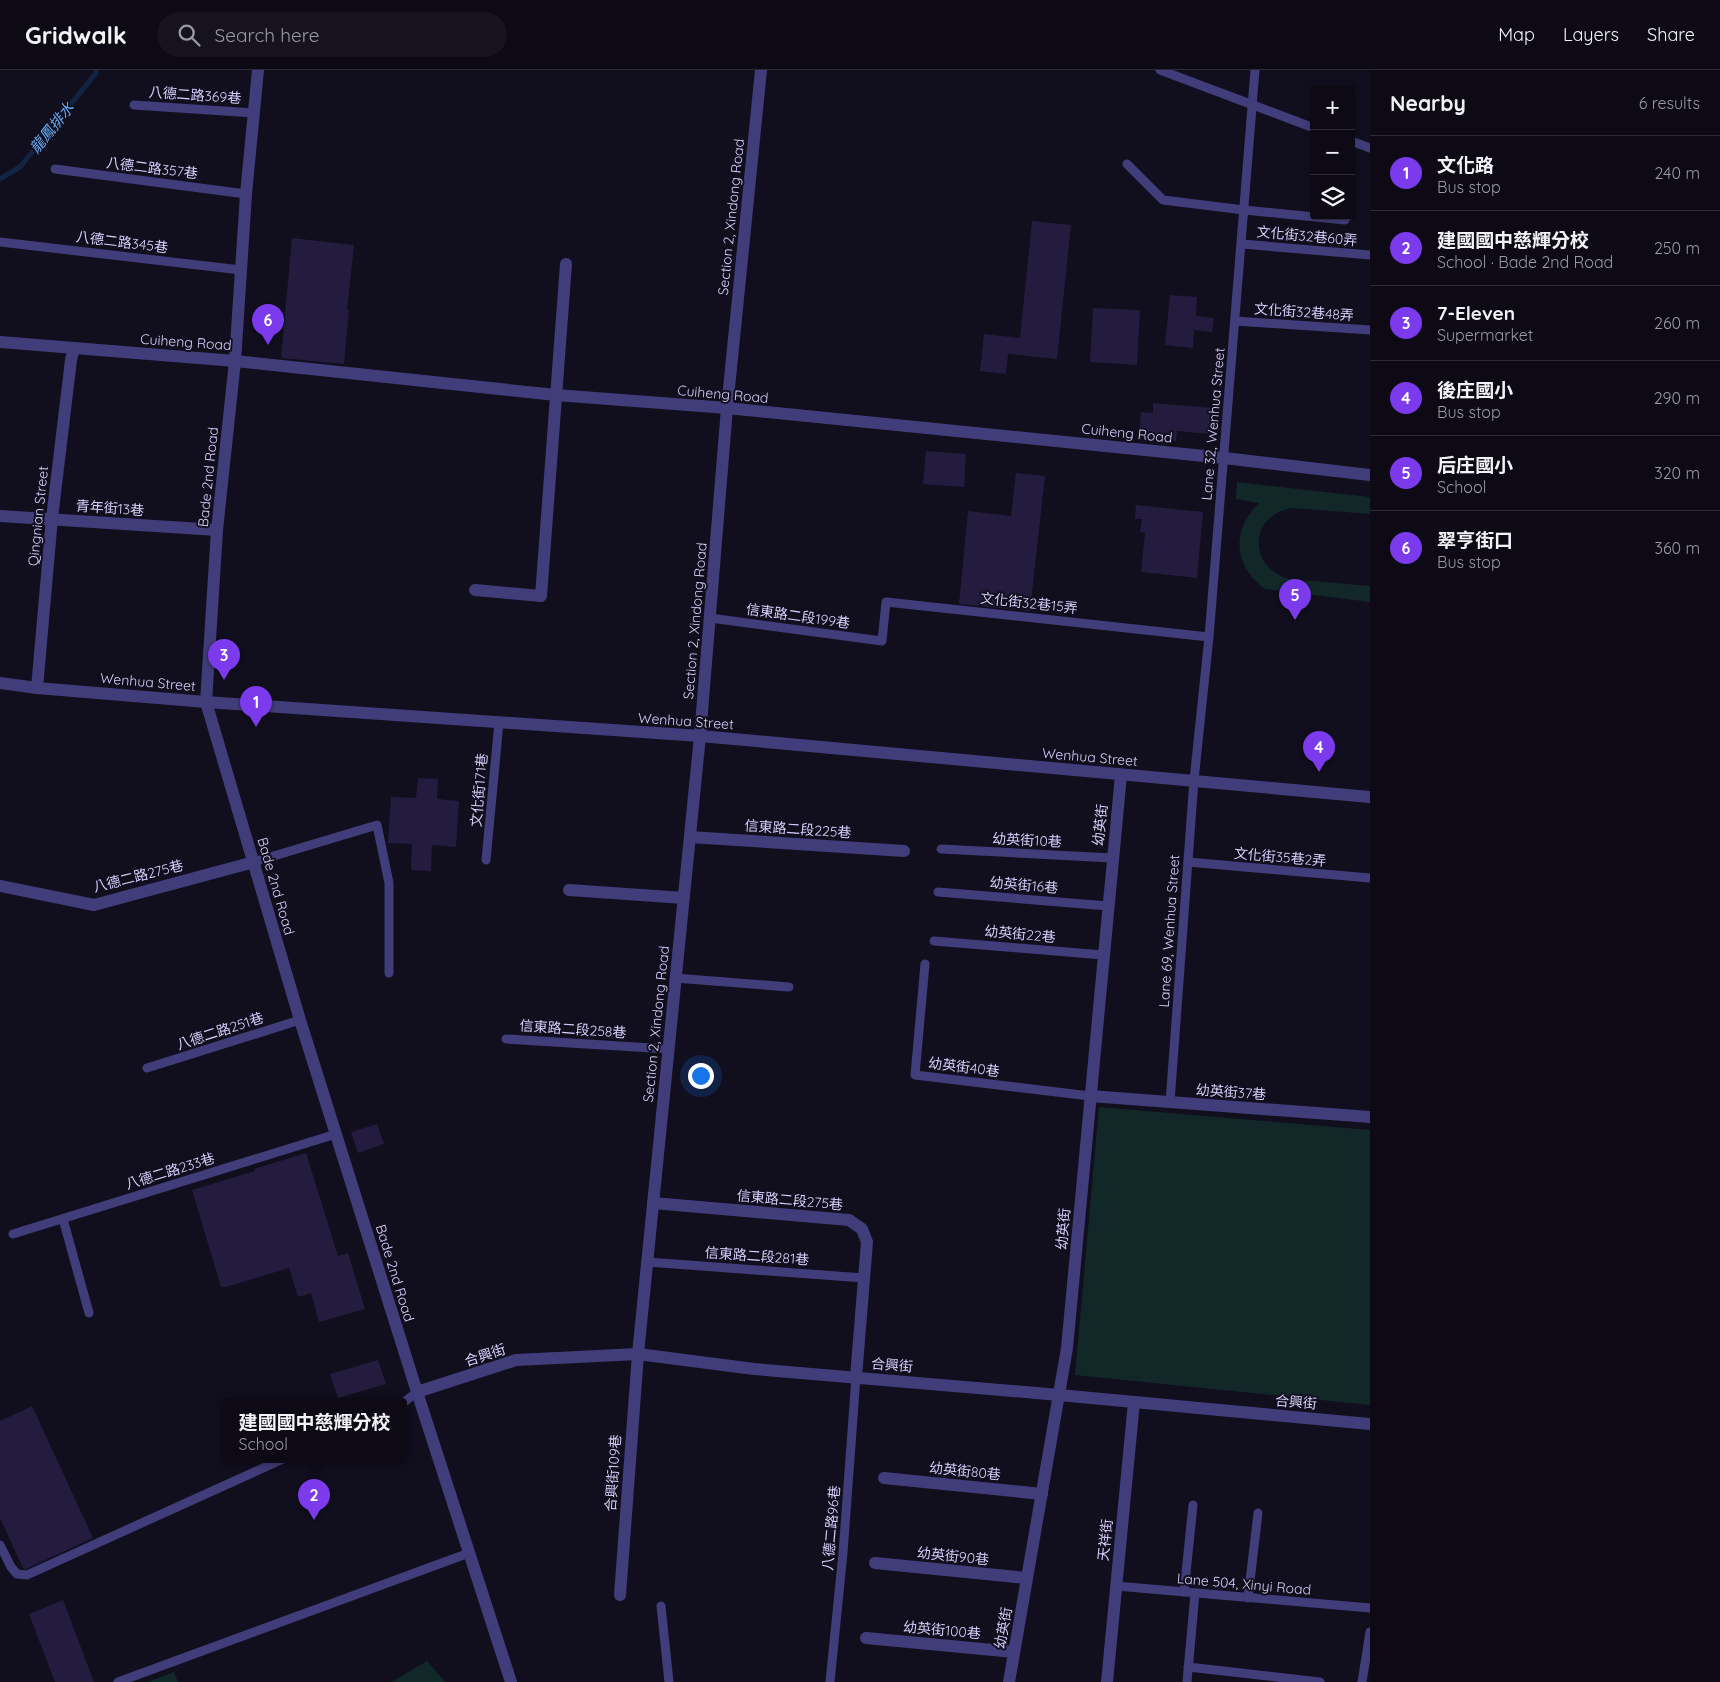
<!DOCTYPE html>
<html lang="en">
<head>
<meta charset="utf-8">
<style>
  :root { --surface:#0d0a16; --page:#16131f; --text:#f1f3f6; --muted:#9a9aa1; --line:#2d2b35; --accent:#7c3aed }
  body { margin:0; font-family:Quicksand,"Noto Sans TC",sans-serif; background:var(--page); color:var(--text) }
  .controls { position:absolute; right:15px; top:15px; display:grid; overflow:hidden; border-radius:5px; box-shadow:0 2px 8px #0003 }
  .controls button { width:45px; height:45px; display:grid; place-items:center; padding:0; border:0; border-bottom:1px solid var(--line); background:var(--surface); color:var(--text); font:25px sans-serif }
  .you { position:absolute; left:700px; top:1005px; width:18px; height:18px; margin:-12px; border:4px solid #fff; border-radius:50%; background:#1a73e8; box-shadow:0 0 0 8px #1a73e833 }
  .badge { display:grid; place-items:center; width:32px; height:32px; border-radius:50%; background:var(--accent); color:#fff; font-size:16px; font-weight:700 }
  .pin { position:absolute; translate:-50% -41px; filter:drop-shadow(0 1px 2px #0008) }
  .pin::after { content:''; position:absolute; top:26px; width:18px; height:15px; background:inherit; clip-path:polygon(0 0,100% 0,50% 100%) }
  .popup { position:absolute; left:222px; top:1328px; width:185px; height:65px; box-sizing:border-box; display:grid; place-content:center; border-radius:5px; background:var(--surface); filter:drop-shadow(0 1px 4px #0005); font-size:16px; white-space:nowrap; color:var(--muted) }
  .popup b { font-size:19px; color:var(--text) }
  .popup::after { content:''; position:absolute; left:50%; top:100%; margin-left:-10px; border:10px solid transparent; border-top-color:var(--surface) }
  .list { margin:0; padding:0; list-style:none }
  h2 { display:flex; justify-content:space-between; align-items:center; height:65px; margin:0; padding:0 20px; font-size:21px }
  h2 small { font-size:16px; font-weight:400; color:var(--muted) }
  .list li { display:grid; grid-template-columns:32px 1fr auto; gap:15px; align-items:center; box-sizing:border-box; height:75px; padding:0 20px; border-top:1px solid var(--line) }
  .list b { display:block; font-size:19px; white-space:nowrap }
  .list p { margin:0; font-size:16px; white-space:nowrap; color:var(--muted) }
  .list em { font-size:16px; font-style:normal; color:var(--muted) }
  .icon { flex:none; width:28px; height:28px; fill:none; stroke:currentColor; stroke-width:2; stroke-linecap:round; stroke-linejoin:round }
  .map { position:relative; flex:none; width:1370px; height:1612px; overflow:hidden }
  header { display:flex; align-items:center; gap:30px; box-sizing:border-box; height:70px; padding:0 25px; background:var(--surface); border-bottom:1px solid var(--line) }
  header strong { font-size:24px }
  nav { display:flex; gap:28px; margin-inline-start:auto; font-size:18px }
  .search { width:350px; height:45px; background:var(--page); display:flex; align-items:center; gap:12px; box-sizing:border-box; padding:0 18px; border-radius:28px; color:var(--muted); font-size:19px }
  main { display:flex }
  aside { flex:1; background:var(--surface) }
  .map>svg:first-child { display:block }
</style>
</head>
<body>
<header>
<strong>Gridwalk</strong>
<div class="search"><svg class="icon" aria-label="search" viewBox="0 0 24 24"><circle cx="10" cy="10" r="6"/><path d="M15 15l6 6"/></svg>Search here</div>
<nav><a>Map</a><a>Layers</a><a>Share</a></nav>
</header>
<main>
<div class="map">
<svg width="1370" height="1612" viewBox="0 0 1370 1612">
  <rect width="100%" height="100%" fill="#110e1e"/>
  <g fill="#122828">
    <path d="M1237,412L1370,427V444L1293,438C1249,444 1247,497 1289,509L1370,516V532L1265,519C1233,495 1231,461 1259,433L1236,429Z"/>
    <path d="M1099,1037L1370,1060V1335L1075,1305Z"/>
    <path d="M427,1591L445,1612H391Z"/>
    <path d="M174,1602L178,1612H147Z"/>
  </g>
  <g fill="none" stroke-linecap="round" stroke-linejoin="round">
    <path stroke="#122443" stroke-width="5" d="M0,109L20,97L96,3V0"/>
  </g>
  <g fill="#241c3e">
    <path d="M1032,151L1071,155L1057,289L1008,284L1006,304L980,301L984,264L1020,268Z"/>
    <path d="M292,168L354,175L347,240H349L344,294L281,288Z"/>
    <path d="M1170,225L1197,227L1196,246L1214,248L1212,262L1194,260L1193,278L1165,275Z"/>
    <path d="M1093,238L1140,240L1137,295L1090,292Z"/>
    <path d="M1153,333L1212,338L1210,364L1177,361L1176,371L1139,368L1141,342L1153,343Z"/>
    <path d="M926,381L966,384L964,417L923,414Z"/>
    <path d="M1016,403L1045,406L1030,541L959,534L968,441L1011,446Z"/>
    <path d="M1136,435L1203,442L1197,508L1141,502L1145,463L1140,462L1142,449H1135Z"/>
    <path d="M418,708L438,709L437,729L459,731L456,777L432,775L431,801L411,800L412,774L388,773L391,727L416,728Z"/>
    <path d="M377,1054L384,1074L358,1083L351,1062Z"/>
    <path d="M306,1083L338,1186L348,1183L365,1239L319,1252L311,1223L298,1227L289,1198L226,1217H221L192,1120L255,1101L254,1099Z"/>
    <path d="M378,1290L386,1314L338,1328L330,1304Z"/>
    <path d="M32,1336L93,1468L26,1499L23,1498L0,1448V1351Z"/>
    <path d="M63,1530L94,1612H55L29,1544Z"/>
  </g>
  <g fill="none" stroke-linecap="round" stroke-linejoin="round">
    <g stroke="#413d7a" stroke-width="9">
      <path d="M1160,0L1314,58"/>
      <path d="M134,35L254,43"/>
      <path d="M1351,71L1370,78"/>
      <path d="M1127,94L1163,130L1244,140L1345,150"/>
      <path d="M55,99L246,124"/>
      <path d="M0,172L241,200"/>
      <path d="M1242,174L1370,185"/>
      <path d="M1235,251L1370,260"/>
      <path d="M710,548L882,571L886,532L1209,567"/>
      <path d="M941,779L1112,788"/>
      <path d="M486,790L499,652"/>
      <path d="M254,792L377,755L389,813V903"/>
      <path d="M1188,792L1370,808"/>
      <path d="M938,822L1108,836"/>
      <path d="M934,871L1103,885"/>
      <path d="M925,894L915,1005L1090,1026"/>
      <path d="M675,908L789,917"/>
      <path d="M506,969L668,979"/>
      <path d="M147,998L300,950"/>
      <path d="M1170,1032L1194,710L1209,567L1255,0"/>
      <path d="M63,1149L89,1243"/>
      <path d="M13,1164L336,1064"/>
      <path d="M647,1192L864,1208"/>
      <path d="M403,1333L417,1322"/>
      <path d="M0,1475L11,1497L17,1504L27,1505L283,1389"/>
      <path d="M1116,1516L1370,1538"/>
      <path d="M1184,1522L1193,1435"/>
      <path d="M1248,1528L1258,1443"/>
      <path d="M661,1536L669,1612"/>
      <path d="M1188,1597L1320,1612"/>
      <path d="M118,1612L469,1483"/>
      <path d="M830,1612L843,1483L856,1307"/>
      <path d="M1187,1612L1195,1523"/>
      <path d="M1362,1612L1370,1562"/>
    </g>
    <g stroke="#413d7a" stroke-width="12">
      <path d="M258,0L246,124L235,291L217,460L206,632L300,950L417,1322L511,1612"/>
      <path d="M0,272L235,291L556,325L727,338L1224,388L1370,405"/>
      <path d="M0,446L217,460"/>
      <path d="M475,520L541,526L566,194"/>
      <path d="M37,618L52,448L71,290L74,278"/>
      <path d="M690,767L904,781"/>
      <path d="M0,816L94,835L254,792"/>
      <path d="M569,820L684,828"/>
      <path d="M1090,1026L1370,1047"/>
      <path d="M653,1133L849,1150L862,1159L867,1172L856,1307"/>
      <path d="M417,1322L516,1290L638,1284L754,1299L1059,1325L1370,1354"/>
      <path d="M884,1408L1042,1424"/>
      <path d="M875,1493L1027,1508"/>
      <path d="M620,1525L638,1284L700,666L727,338L761,0"/>
      <path d="M866,1568L1014,1582"/>
      <path d="M1009,1612L1067,1278L1121,705"/>
      <path d="M1107,1612L1134,1332"/>
    </g>
    <path stroke="#413d7a" stroke-width="12" d="M0,613L37,618L206,632L700,666L1370,727"/>
  </g>
  <g text-anchor="middle" stroke-width="4" stroke-linejoin="round" paint-order="stroke">
    <g font-size="14" fill="#d6cffb" stroke="#110e1e">
      <text transform="translate(195 25) rotate(4)" y="5">八德二路369巷</text>
      <text transform="translate(152 98) rotate(7)" y="5">八德二路357巷</text>
      <text transform="translate(731 147) rotate(-84)" y="5">Section 2, Xindong Road</text>
      <text transform="translate(1307 166) rotate(5)" y="5">文化街32巷60弄</text>
      <text transform="translate(122 172) rotate(7)" y="5">八德二路345巷</text>
      <text transform="translate(1304 242) rotate(4)" y="5">文化街32巷48弄</text>
      <text transform="translate(186 272) rotate(4)" y="5">Cuiheng Road</text>
      <text transform="translate(723 324) rotate(5)" y="5">Cuiheng Road</text>
      <text transform="translate(1213 354) rotate(-85)" y="5">Lane 32, Wenhua Street</text>
      <text transform="translate(1127 363) rotate(6)" y="5">Cuiheng Road</text>
      <text transform="translate(208 407) rotate(-84)" y="5">Bade 2nd Road</text>
      <text transform="translate(110 438) rotate(4)" y="5">青年街13巷</text>
      <text transform="translate(38 446) rotate(-84)" y="5">Qingnian Street</text>
      <text transform="translate(1029 533) rotate(6)" y="5">文化街32巷15弄</text>
      <text transform="translate(798 546) rotate(8)" y="5">信東路二段199巷</text>
      <text transform="translate(695 551) rotate(-85)" y="5">Section 2, Xindong Road</text>
      <text transform="translate(148 612) rotate(5)" y="5">Wenhua Street</text>
      <text transform="translate(686 651) rotate(4)" y="5">Wenhua Street</text>
      <text transform="translate(1090 687) rotate(5)" y="5">Wenhua Street</text>
      <text transform="translate(479 720) rotate(-85)" y="5">文化街171巷</text>
      <text transform="translate(1100 755) rotate(-84)" y="5">幼英街</text>
      <text transform="translate(798 759) rotate(4)" y="5">信東路二段225巷</text>
      <text transform="translate(1027 770) rotate(3)" y="5">幼英街10巷</text>
      <text transform="translate(1280 787) rotate(5)" y="5">文化街35巷2弄</text>
      <text transform="translate(138 806) rotate(-14)" y="5">八德二路275巷</text>
      <text transform="translate(1024 815) rotate(5)" y="5">幼英街16巷</text>
      <text transform="translate(276 816) rotate(74)" y="5">Bade 2nd Road</text>
      <text transform="translate(1169 861) rotate(-86)" y="5">Lane 69, Wenhua Street</text>
      <text transform="translate(1020 864) rotate(5)" y="5">幼英街22巷</text>
      <text transform="translate(656 954) rotate(-84)" y="5">Section 2, Xindong Road</text>
      <text transform="translate(573 959) rotate(4)" y="5">信東路二段258巷</text>
      <text transform="translate(220 961) rotate(-18)" y="5">八德二路251巷</text>
      <text transform="translate(964 997) rotate(7)" y="5">幼英街40巷</text>
      <text transform="translate(1231 1022) rotate(4)" y="5">幼英街37巷</text>
      <text transform="translate(170 1101) rotate(-17)" y="5">八德二路233巷</text>
      <text transform="translate(790 1130) rotate(5)" y="5">信東路二段275巷</text>
      <text transform="translate(1063 1159) rotate(-85)" y="5">幼英街</text>
      <text transform="translate(757 1186) rotate(4)" y="5">信東路二段281巷</text>
      <text transform="translate(395 1203) rotate(73)" y="5">Bade 2nd Road</text>
      <text transform="translate(485 1285) rotate(-18)" y="5">合興街</text>
      <text transform="translate(892 1295) rotate(5)" y="5">合興街</text>
      <text transform="translate(1296 1332) rotate(5)" y="5">合興街</text>
      <text transform="translate(965 1401) rotate(6)" y="5">幼英街80巷</text>
      <text transform="translate(613 1403) rotate(-86)" y="5">合興街109巷</text>
      <text transform="translate(831 1458) rotate(-85)" y="5">八德二路96巷</text>
      <text transform="translate(1105 1470) rotate(-84)" y="5">天祥街</text>
      <text transform="translate(953 1486) rotate(6)" y="5">幼英街90巷</text>
      <text transform="translate(1244 1514) rotate(5)" y="5">Lane 504, Xinyi Road</text>
      <text transform="translate(1003 1558) rotate(-80)" y="5">幼英街</text>
      <text transform="translate(942 1560) rotate(5)" y="5">幼英街100巷</text>
    </g>
    <g font-size="15" font-style="italic" fill="#65acf3" stroke="#110e1e">
      <text transform="translate(52 58) rotate(-51)" y="5">龍鳳排水</text>
    </g>
  </g>
</svg>
<div class="controls">
<button>+</button>
<button>−</button>
<button><svg class="icon" aria-label="layers" viewBox="0 0 24 24"><path d="M12 4l9 5-9 5-9-5zM3 14l9 5 9-5"/></svg></button>
</div>
<div class="you"></div>
<div class="pin badge" style="left:256px;top:657px">1</div>
<div class="pin badge" style="left:314px;top:1450px">2</div>
<div class="popup"><b>建國國中慈輝分校</b>School</div>
<div class="pin badge" style="left:224px;top:610px">3</div>
<div class="pin badge" style="left:1319px;top:702px">4</div>
<div class="pin badge" style="left:1295px;top:550px">5</div>
<div class="pin badge" style="left:268px;top:275px">6</div>
</div>
<aside>
<h2>Nearby<small>6 results</small></h2>
<ul class="list">
<li><span class="badge">1</span><div><b>文化路</b><p>Bus stop</p></div><em>240 m</em></li>
<li><span class="badge">2</span><div><b>建國國中慈輝分校</b><p>School · Bade 2nd Road</p></div><em>250 m</em></li>
<li><span class="badge">3</span><div><b>7-Eleven</b><p>Supermarket</p></div><em>260 m</em></li>
<li><span class="badge">4</span><div><b>後庄國小</b><p>Bus stop</p></div><em>290 m</em></li>
<li><span class="badge">5</span><div><b>后庄國小</b><p>School</p></div><em>320 m</em></li>
<li><span class="badge">6</span><div><b>翠亨街口</b><p>Bus stop</p></div><em>360 m</em></li>
</ul>
</aside>
</main>
</body>
</html>
